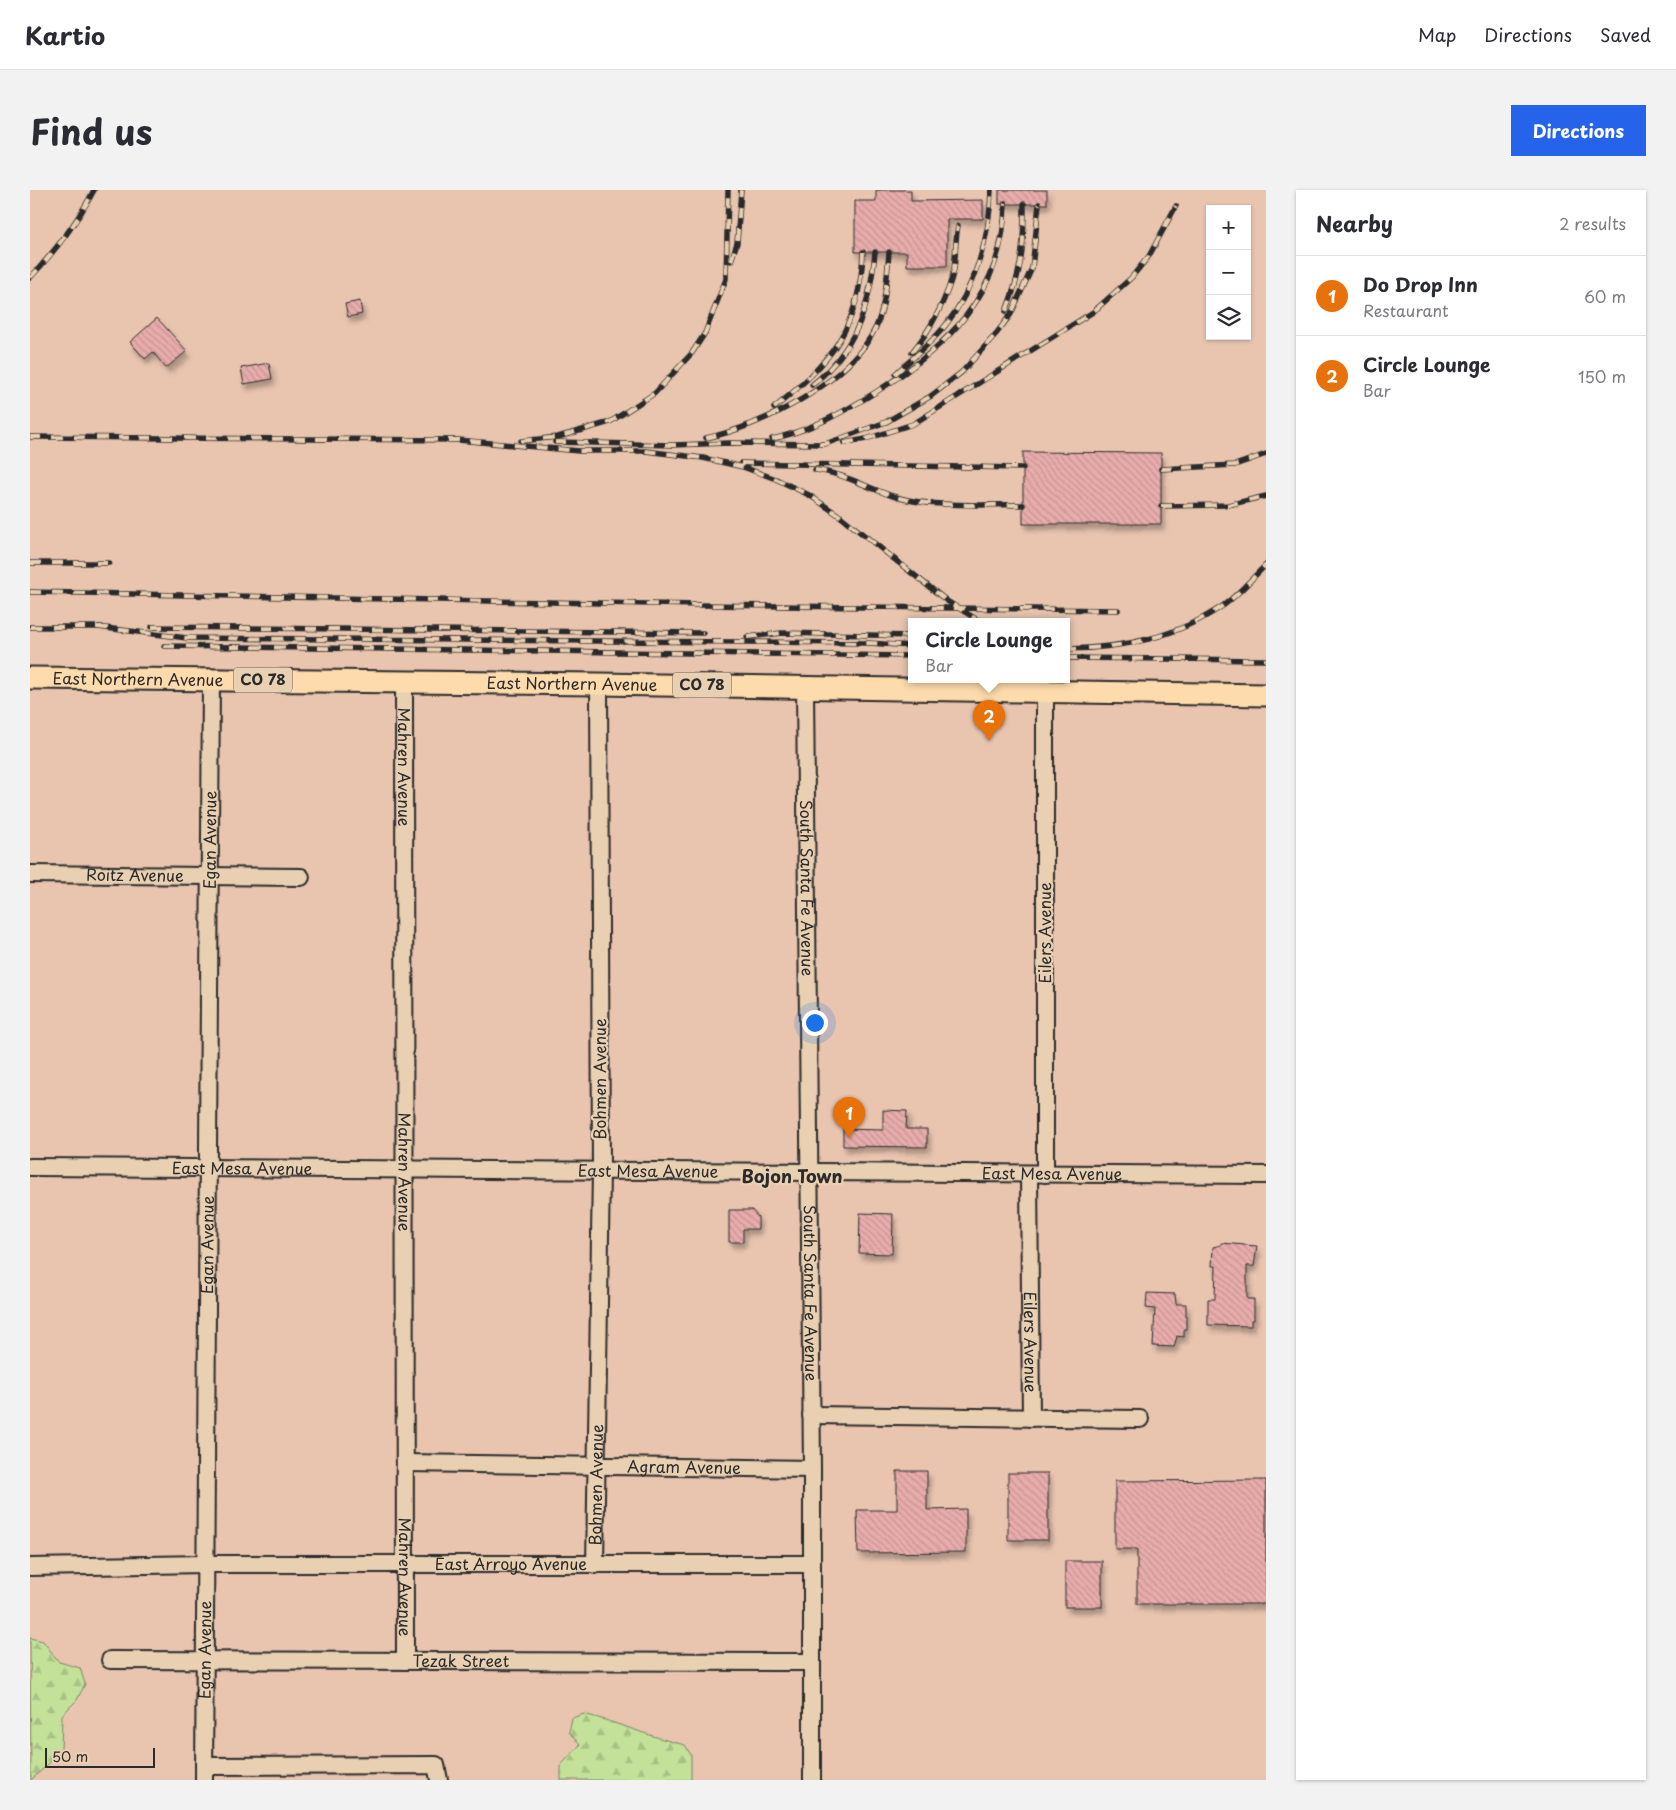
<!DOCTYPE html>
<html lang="en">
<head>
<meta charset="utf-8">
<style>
  :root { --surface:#fff; --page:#f2f2f3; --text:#2b2b33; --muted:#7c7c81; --line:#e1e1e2; --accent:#2563eb }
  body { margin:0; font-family:"Playpen Sans",sans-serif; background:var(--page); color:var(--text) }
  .controls { position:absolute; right:15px; top:15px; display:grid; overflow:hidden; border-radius:0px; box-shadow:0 1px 4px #0004 }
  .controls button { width:45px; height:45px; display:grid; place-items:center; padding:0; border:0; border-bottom:1px solid var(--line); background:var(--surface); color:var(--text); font:25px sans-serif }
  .scale { position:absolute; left:15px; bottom:12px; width:110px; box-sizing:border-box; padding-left:5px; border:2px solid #2b2b2b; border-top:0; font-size:14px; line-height:18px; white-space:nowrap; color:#2b2b2b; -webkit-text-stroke:4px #ead0b2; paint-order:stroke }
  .you { position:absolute; left:784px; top:832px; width:18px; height:18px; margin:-12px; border:4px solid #fff; border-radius:50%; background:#1a73e8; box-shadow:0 0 0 8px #1a73e833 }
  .badge { display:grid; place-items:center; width:32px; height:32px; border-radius:50%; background:var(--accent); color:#fff; font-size:16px; font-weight:700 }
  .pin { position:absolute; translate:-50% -41px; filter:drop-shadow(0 1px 2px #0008) }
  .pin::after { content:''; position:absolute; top:26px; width:18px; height:15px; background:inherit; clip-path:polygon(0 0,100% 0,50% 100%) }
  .popup { position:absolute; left:878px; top:428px; width:162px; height:65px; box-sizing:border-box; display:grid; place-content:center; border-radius:0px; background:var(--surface); filter:drop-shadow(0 1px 4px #0005); font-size:16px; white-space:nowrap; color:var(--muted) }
  .popup b { font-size:19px; color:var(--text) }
  .popup::after { content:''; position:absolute; left:50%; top:100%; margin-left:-10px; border:10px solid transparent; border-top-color:var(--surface) }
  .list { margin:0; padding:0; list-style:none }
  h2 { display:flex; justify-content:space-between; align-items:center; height:65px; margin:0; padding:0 20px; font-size:21px }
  h2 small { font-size:16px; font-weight:400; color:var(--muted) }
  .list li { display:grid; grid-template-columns:32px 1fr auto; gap:15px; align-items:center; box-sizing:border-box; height:80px; padding:0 20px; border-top:1px solid var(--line) }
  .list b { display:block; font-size:19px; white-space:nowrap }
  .list p { margin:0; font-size:16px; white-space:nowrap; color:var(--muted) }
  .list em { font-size:16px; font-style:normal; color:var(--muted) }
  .icon { flex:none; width:28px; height:28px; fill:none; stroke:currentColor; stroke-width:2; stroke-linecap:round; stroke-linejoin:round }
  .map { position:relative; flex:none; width:1236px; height:1590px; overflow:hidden; border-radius:0px }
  header { display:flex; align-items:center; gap:30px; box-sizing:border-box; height:70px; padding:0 25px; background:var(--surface); border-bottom:1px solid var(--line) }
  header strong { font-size:24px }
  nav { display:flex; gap:28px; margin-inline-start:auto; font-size:18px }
  .intro { display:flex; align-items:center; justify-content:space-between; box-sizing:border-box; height:120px; padding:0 30px }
  h1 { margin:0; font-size:35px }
  .button { padding:12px 22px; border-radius:0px; background:var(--accent); color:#fff; font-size:18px; font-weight:700 }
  main { display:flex; gap:30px; padding:0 30px }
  aside { flex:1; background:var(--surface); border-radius:0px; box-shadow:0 1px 4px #0004 }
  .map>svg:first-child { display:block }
</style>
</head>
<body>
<header>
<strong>Kartio</strong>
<nav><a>Map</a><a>Directions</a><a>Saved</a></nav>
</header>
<div class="intro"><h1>Find us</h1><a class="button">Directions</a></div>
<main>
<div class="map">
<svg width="1236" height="1590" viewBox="0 0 1236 1590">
  <defs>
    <pattern id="forest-firs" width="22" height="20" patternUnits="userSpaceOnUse" patternTransform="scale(1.25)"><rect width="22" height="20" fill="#c3e199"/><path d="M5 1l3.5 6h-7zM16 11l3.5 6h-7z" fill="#a8c184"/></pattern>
    <pattern id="building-back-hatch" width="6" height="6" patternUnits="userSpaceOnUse" patternTransform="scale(1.25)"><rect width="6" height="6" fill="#e7acab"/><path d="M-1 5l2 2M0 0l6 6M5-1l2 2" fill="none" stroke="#c69493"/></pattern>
    <filter id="shadow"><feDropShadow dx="3" dy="5.5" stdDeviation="2.5" flood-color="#0004"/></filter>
  </defs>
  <rect width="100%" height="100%" fill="#e9c5b0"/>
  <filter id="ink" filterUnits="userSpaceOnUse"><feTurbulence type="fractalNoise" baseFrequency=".02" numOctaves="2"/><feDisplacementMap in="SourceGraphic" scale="10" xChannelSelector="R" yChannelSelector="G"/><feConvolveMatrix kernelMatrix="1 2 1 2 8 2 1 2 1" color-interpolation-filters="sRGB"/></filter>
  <g filter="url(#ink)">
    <g fill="url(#forest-firs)" stroke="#778662">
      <path d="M0,1448L13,1451L29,1472L50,1478L55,1494L47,1510L32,1525L31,1562L1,1590Z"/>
      <path d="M554,1524C589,1533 620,1547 655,1555L661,1565V1590H531V1575L550,1555L539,1542L542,1528Z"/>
    </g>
    <g fill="url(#building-back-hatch)" stroke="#2b2b2b" filter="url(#shadow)">
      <path d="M846,0H881V11L953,10V29H917V76H877V62H825V11H846Z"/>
      <rect x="969" y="0" width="48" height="14"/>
      <path d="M330,111L332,124L318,127L315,114Z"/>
      <path d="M127,128L157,161L136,178L123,162L115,169L100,152Z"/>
      <path d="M239,173L242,189L214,194L211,178Z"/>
      <path d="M993,262L1131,263V334H993Z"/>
      <path d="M853,920L877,921L876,939H897V957L813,956V939L853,940Z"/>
      <path d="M699,1020H722L728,1027V1039H713V1052H699Z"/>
      <path d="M830,1023L863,1024L862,1064L829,1063Z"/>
      <path d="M1191,1053L1227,1056L1224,1076H1217V1109H1224V1130H1221V1136L1178,1135V1109H1185L1186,1076H1182L1183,1057L1191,1055Z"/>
      <path d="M1117,1103L1145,1104L1146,1114H1156V1139L1154,1140V1147L1147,1146L1144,1157L1123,1156L1125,1119L1116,1118Z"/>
      <path d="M867,1281H897V1320L936,1319V1362L828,1363L827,1320H867Z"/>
      <rect x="978" y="1283" width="40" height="67"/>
      <path d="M1236,1290V1414H1107V1359H1085V1291Z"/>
      <rect x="1035" y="1371" width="37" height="46"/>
    </g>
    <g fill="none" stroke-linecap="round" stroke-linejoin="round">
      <g stroke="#2b2b2b" stroke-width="20">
        <g id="minor">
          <path id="s1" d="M374,492L375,1471"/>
          <path id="s2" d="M775,497L782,1279V1590"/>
          <path id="s3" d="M0,684L271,687"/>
          <path id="s4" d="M0,977L1236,985"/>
          <path id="s5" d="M999,984L1001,1228"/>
          <path d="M1015,984V501"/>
          <path d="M781,1225L1110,1229"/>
          <path id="s6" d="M375,1273L782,1279"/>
          <path id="s7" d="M565,1375L571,981L569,494"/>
          <path id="s8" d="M0,1377L175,1374H782"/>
          <path id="s9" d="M80,1470L782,1472"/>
          <path d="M174,1576L406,1575L409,1590"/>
          <path id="s10" d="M174,1590L181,489"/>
        </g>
      </g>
      <g stroke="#2b2b2b" stroke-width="25">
        <g id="major">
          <path id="s11" d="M0,488L569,494L1236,505"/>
        </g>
      </g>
      <use href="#minor" stroke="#ead0b2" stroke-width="16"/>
      <use href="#major" stroke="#fedbac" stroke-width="21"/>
      <g stroke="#2b2b2b" stroke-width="5.5">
        <g id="rail">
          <path d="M701,71L707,53L711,0"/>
          <path d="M0,88C25,61 47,33 64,0"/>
          <path d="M976,121C992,81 994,56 994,14"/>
          <path d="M882,162C900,141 918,107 924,79C926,64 925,50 928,36"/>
          <path d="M865,184C882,169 900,154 915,136C945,98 960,48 961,0"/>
          <path d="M782,195C826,159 840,117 845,62"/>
          <path d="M744,218C801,172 830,138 833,62"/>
          <path d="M0,247L428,250L549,261H615L673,268L713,277L746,289L779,305L810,326L917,411L951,432"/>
          <path d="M676,248C733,236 820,192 846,137C856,114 857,87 859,62"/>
          <path d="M742,249C781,240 812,223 846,202C917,157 974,104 975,13"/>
          <path d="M491,251L528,247L580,232L625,203L662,163L675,143L696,89L698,0"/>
          <path d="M525,252L643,255L700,253L795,254L856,232L901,206L932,182L966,144L981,124L1002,78L1009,14"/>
          <path d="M814,253L836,249L883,234L1063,122L1101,88L1119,66L1146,16"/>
          <path d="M711,273L993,278"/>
          <path d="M1131,279L1205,275L1236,264"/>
          <path d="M785,280C814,283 839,299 866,307C903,318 953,314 993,315"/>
          <path d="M1131,316L1198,315L1236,306"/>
          <path d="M0,373H79"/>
          <path d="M0,402L670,415L1088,420"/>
          <path d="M0,437H72"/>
          <path d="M67,437L157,448L839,453L882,456"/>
          <path d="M122,437L673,443"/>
          <path d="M717,447L752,443L882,446"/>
          <path d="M134,456L882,466"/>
          <path d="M1036,459C1093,458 1146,448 1194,415C1209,404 1222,388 1236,375"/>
          <path d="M1036,468L1236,470"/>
        </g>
      </g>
      <use href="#rail" stroke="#ead0b2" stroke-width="4" stroke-dasharray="11" stroke-linecap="butt"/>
    </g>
  </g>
  <g text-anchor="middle" stroke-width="4.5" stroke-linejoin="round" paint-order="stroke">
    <g fill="#ead0b2" stroke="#645c54" stroke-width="1">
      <rect x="204" y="477.5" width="58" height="25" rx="4"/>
      <rect x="643" y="482.5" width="58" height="25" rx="4"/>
    </g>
    <g font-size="15" font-weight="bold" fill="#2b2b2b">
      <text x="233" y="495">CO 78</text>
      <text x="672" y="500">CO 78</text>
    </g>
    <g font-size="16" fill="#2b2b2b" stroke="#ead0b2">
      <text dy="6" stroke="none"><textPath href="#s11" startOffset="108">East Northern Avenue</textPath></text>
      <text dy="6" stroke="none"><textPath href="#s11" startOffset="542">East Northern Avenue</textPath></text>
      <text dy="6" stroke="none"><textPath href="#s1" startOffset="85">Mahren Avenue</textPath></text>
      <text dy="6" stroke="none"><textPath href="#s10" startOffset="940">Egan Avenue</textPath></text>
      <text dy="6" stroke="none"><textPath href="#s3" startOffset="105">Roitz Avenue</textPath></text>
      <text dy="6" stroke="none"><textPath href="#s2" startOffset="201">South Santa Fe Avenue</textPath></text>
      <text transform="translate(1015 743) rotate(-90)" y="6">Eilers Avenue</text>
      <text transform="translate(570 889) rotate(-90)" y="6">Bohmen Avenue</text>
      <text dy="6" stroke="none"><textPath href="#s4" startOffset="212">East Mesa Avenue</textPath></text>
      <text dy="6" stroke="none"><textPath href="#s1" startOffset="490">Mahren Avenue</textPath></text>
      <text dy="6" stroke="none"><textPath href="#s4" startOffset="618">East Mesa Avenue</textPath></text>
      <text dy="6" stroke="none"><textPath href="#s4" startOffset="1022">East Mesa Avenue</textPath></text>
      <text dy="6" stroke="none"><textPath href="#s10" startOffset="535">Egan Avenue</textPath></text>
      <text dy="6" stroke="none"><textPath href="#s2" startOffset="606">South Santa Fe Avenue</textPath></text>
      <text dy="6" stroke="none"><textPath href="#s5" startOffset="168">Eilers Avenue</textPath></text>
      <text dy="6" stroke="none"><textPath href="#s6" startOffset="279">Agram Avenue</textPath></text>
      <text dy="6" stroke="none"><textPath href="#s7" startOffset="80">Bohmen Avenue</textPath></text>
      <text dy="6" stroke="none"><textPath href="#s8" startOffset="481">East Arroyo Avenue</textPath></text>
      <text dy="6" stroke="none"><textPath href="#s1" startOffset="895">Mahren Avenue</textPath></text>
      <text dy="6" stroke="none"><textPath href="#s10" startOffset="130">Egan Avenue</textPath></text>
      <text dy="6" stroke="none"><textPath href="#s9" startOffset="351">Tezak Street</textPath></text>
    </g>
    <g font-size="18" font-weight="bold" fill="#2b2b2b" stroke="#ead0b2">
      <text x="762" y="993">Bojon Town</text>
    </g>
  </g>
</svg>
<div class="controls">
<button>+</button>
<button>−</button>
<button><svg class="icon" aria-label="layers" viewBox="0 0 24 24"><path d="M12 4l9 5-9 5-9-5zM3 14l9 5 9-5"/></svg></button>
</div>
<div class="scale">50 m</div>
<div class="you"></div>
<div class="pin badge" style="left:819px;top:948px;background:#e8710a">1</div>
<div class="pin badge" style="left:959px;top:551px;background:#e8710a">2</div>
<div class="popup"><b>Circle Lounge</b>Bar</div>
</div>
<aside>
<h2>Nearby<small>2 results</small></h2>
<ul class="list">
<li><span class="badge" style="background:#e8710a">1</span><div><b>Do Drop Inn</b><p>Restaurant</p></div><em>60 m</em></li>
<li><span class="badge" style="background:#e8710a">2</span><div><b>Circle Lounge</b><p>Bar</p></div><em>150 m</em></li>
</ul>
</aside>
</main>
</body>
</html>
